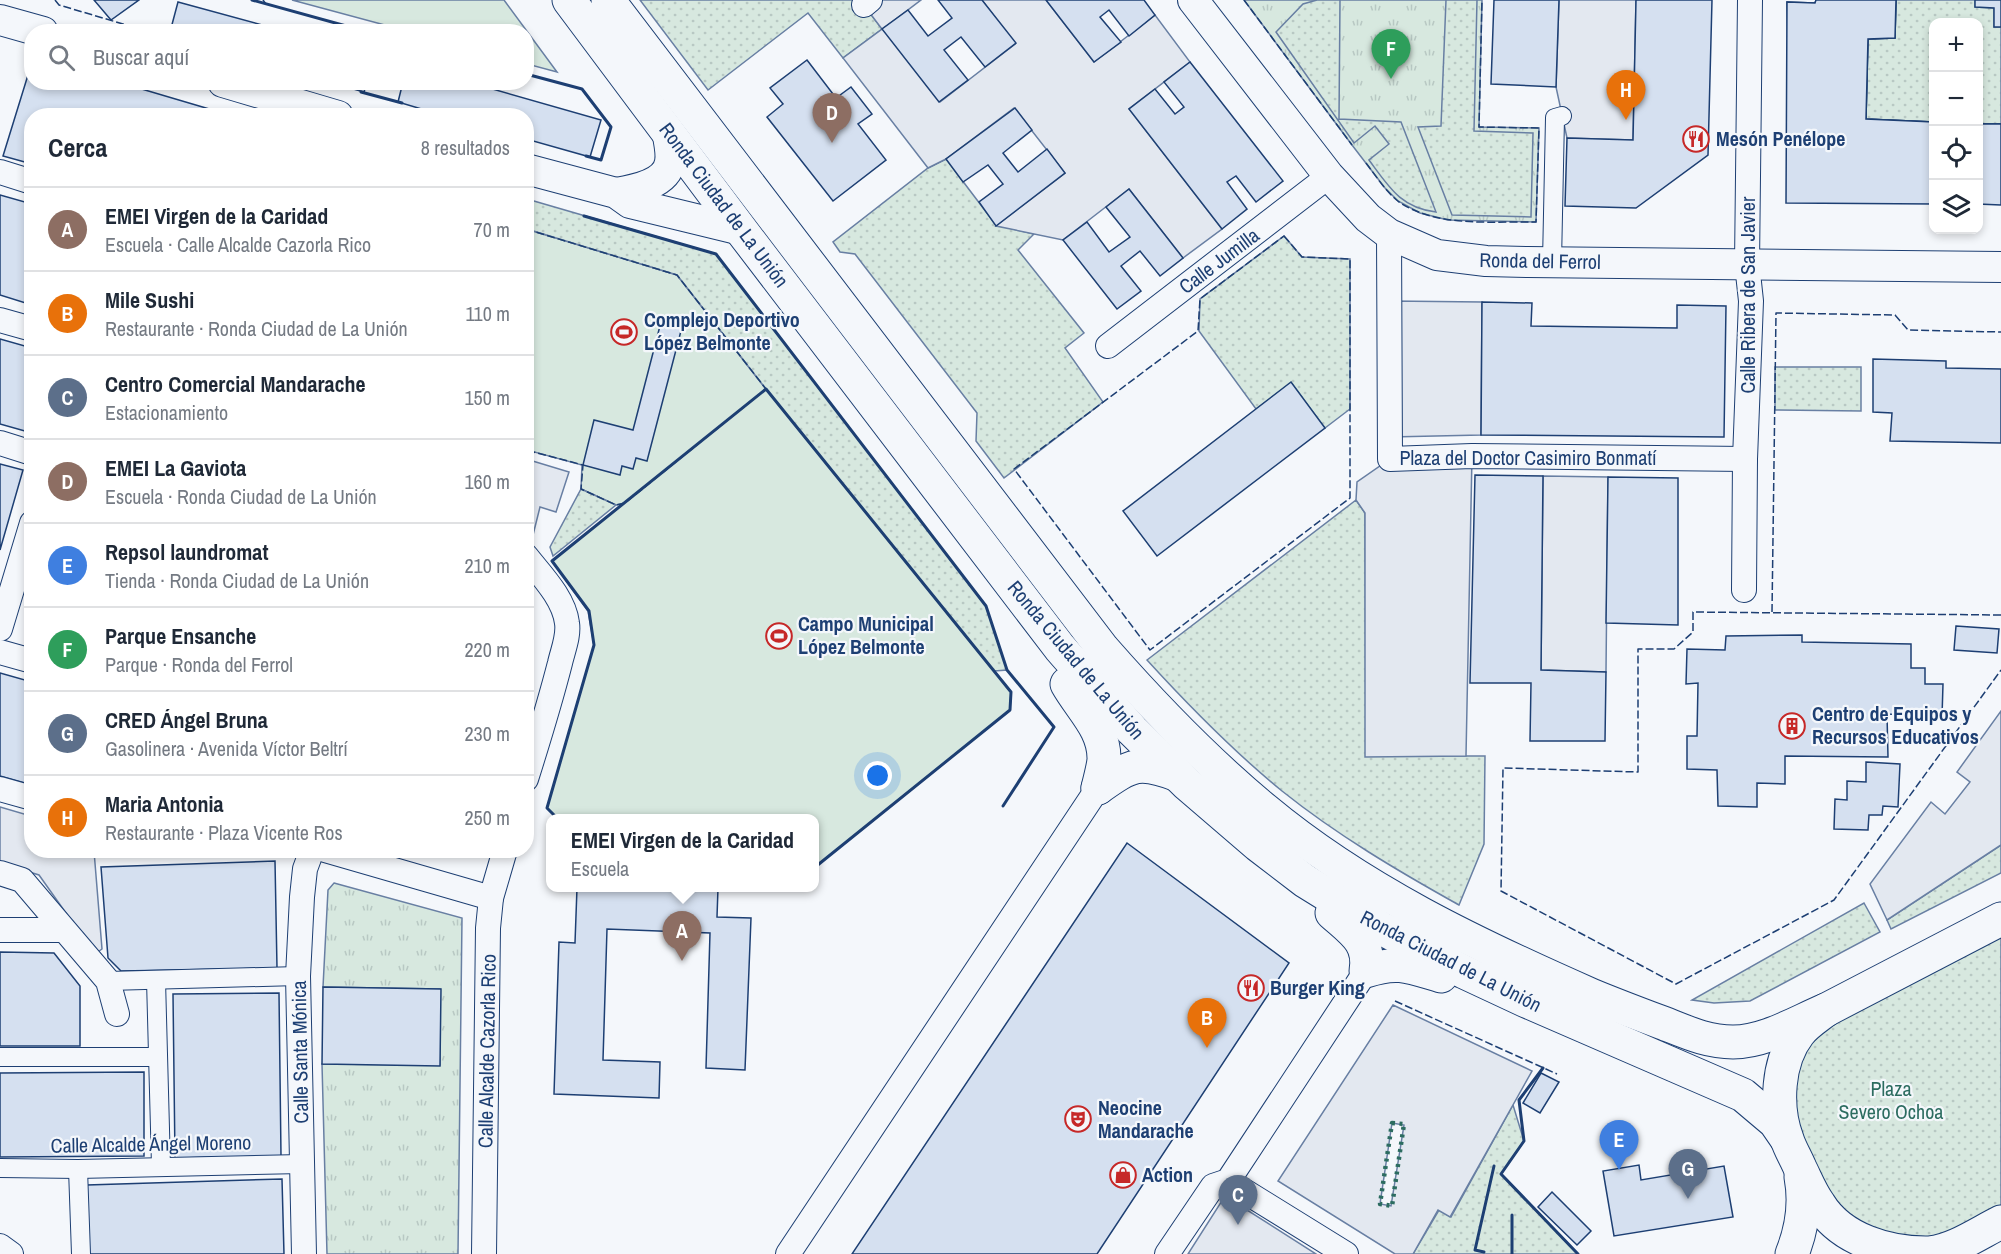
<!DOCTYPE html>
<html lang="es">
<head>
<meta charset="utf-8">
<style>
  :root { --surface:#fff; --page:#f2f2f3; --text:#1f2937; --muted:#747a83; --line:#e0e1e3; --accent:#c62828 }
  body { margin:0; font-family:"Archivo Narrow",sans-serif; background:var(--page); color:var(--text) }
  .controls { position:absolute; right:18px; top:18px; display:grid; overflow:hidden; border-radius:12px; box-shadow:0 3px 9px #0003 }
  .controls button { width:54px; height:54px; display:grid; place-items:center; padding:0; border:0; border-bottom:2px solid var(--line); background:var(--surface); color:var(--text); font:30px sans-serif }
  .you { position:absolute; left:878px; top:776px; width:21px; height:21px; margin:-15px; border:4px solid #fff; border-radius:50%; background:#1a73e8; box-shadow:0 0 0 9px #1a73e833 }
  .badge { display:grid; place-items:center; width:39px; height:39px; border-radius:50%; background:var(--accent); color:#fff; font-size:20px; font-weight:700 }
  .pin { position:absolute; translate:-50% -50px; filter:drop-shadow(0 2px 3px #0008) }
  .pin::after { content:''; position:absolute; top:32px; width:21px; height:18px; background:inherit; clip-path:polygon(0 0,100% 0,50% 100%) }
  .popup { position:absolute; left:546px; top:814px; width:273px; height:78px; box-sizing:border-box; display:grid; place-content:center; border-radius:12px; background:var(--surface); filter:drop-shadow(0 2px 4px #0005); font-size:20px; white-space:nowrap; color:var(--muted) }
  .popup b { font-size:22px; color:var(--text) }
  .popup::after { content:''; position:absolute; left:50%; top:100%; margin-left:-12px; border:12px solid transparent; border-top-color:var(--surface) }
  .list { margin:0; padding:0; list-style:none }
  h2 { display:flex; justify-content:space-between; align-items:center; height:78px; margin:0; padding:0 24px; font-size:26px }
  h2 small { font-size:20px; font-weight:400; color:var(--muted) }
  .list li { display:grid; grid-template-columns:39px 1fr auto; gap:18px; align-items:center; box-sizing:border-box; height:84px; padding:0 24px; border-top:2px solid var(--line) }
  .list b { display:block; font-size:22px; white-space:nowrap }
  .list p { margin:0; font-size:20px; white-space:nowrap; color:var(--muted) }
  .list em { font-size:20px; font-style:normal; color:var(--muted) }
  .icon { flex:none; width:33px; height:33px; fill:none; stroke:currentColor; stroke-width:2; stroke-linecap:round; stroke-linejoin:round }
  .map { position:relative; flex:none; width:2001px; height:1254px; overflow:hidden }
  .search { position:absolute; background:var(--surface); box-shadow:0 3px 9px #0003; left:24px; top:24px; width:510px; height:66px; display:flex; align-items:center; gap:15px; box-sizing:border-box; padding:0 21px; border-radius:24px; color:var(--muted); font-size:22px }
  .panel { position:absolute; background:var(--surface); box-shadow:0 3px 9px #0003; left:24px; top:108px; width:510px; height:750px; border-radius:24px }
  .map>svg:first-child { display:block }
</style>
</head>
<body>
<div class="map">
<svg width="2001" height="1254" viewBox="0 0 2001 1254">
  <defs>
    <pattern id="park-tufts" width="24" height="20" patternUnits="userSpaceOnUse" patternTransform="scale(1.5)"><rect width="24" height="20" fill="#d7e8df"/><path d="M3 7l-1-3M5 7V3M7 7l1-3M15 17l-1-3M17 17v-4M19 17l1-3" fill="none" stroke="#b8c8c3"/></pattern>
    <pattern id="garden-dots" width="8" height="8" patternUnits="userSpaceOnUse" patternTransform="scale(1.5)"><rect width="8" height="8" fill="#d7e8df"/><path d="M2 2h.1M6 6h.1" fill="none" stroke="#b8c8c3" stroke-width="1.8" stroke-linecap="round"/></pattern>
  </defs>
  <rect width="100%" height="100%" fill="#f4f7fb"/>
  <g fill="#d7e8df" stroke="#687fa3" stroke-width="1.5">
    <path d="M292,0H504L557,72L527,64L526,32L407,31Z"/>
    <path d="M526,229L677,275L766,389L1011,692L1010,710L814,868V818H557L547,808L594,645L588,611L552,561L623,504L616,505L581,489L582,465L527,450Z"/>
  </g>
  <g fill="url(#park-tufts)" stroke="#687fa3" stroke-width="1.5">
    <path d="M1244,0H1482L1479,127L1539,128L1536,222L1448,220L1420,213L1398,201L1385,188L1352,145Z"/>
    <path d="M334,883L462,918L458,1254H327L322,1064L440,1065V989L323,987L328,890Z"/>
  </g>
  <g fill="url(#garden-dots)" stroke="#687fa3" stroke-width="1.5">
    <path d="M640,0H860L882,29L843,58L808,13L708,90Z"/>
    <path d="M1317,0H1340L1339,119L1401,122L1436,212C1401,208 1389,187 1369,160L1389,144L1375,126L1354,143L1276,32L1303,4Z"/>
    <path d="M1446,0H1477L1474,131L1533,133L1531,217L1452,215L1418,127L1441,126Z"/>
    <path d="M1896,0H1975V7L1994,8V27H2001V124H1979L1978,22H1934L1933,122L1866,119L1868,39L1895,38Z"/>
    <path d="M946,159L996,225L1034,234L1018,250L1084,333L1065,348L1103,402L1004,478L976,441L977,413L855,254L840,252L833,242L928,168Z"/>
    <path d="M527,199L716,254L986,606L1007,670L994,671L766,389L677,275L527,229Z"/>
    <path d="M1284,236L1302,257L1350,259V409L1325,428L1291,383L1256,409L1199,331L1200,299Z"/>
    <path d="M1775,367H1861V411L1775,410Z"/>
    <path d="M581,489L616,505L553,556L550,547Z"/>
    <path d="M1356,500L1365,513L1366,756H1485L1484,844L1459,905C1398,871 1337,835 1282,791C1233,751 1189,706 1147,660Z"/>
    <path d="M2001,845V873L1891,929L1887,920Z"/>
    <path d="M1864,903L1880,932L1750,1001L1714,1003L1692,1000Z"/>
    <path d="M2001,919V1222L1948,1249L1851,1235L1782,1120L1810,1022Z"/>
    <path d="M1513,1105L1524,1141L1501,1174L1578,1254H1413L1439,1210L1451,1217Z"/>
  </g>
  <g fill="#e3e8f0" stroke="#687fa3" stroke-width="1.5" fill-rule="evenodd">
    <path d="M860,0H921L883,29L940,102L1015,44L982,0H1046L1094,62L1155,15L1190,62L1129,109L1222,229L1183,258L1129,189L1063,240L996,226L1065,173L1014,108L946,159L928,168L843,58L882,29Z"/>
    <path d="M1559,0H1636L1633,140L1567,138L1556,87Z"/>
    <path d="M1390,301L1482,302L1481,435L1390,437Z"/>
    <path d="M1472,456L1466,756L1365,757V513L1356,500L1357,482L1390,459Z"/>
    <path d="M526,459L569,472L556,512L540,507L531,543L527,536Z"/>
    <path d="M1543,476L1608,477L1606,672L1541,670Z"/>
    <path d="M2001,711V845L1887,920L1870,884L1931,802L1945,814L1970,782L1957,772Z"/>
    <path d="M0,807L31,816L32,850L94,851L102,949L95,954L39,875L0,863Z"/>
    <path d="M1393,1005L1532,1071L1450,1217L1438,1210L1413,1254H1395L1278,1181ZM1392,1123L1404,1125L1391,1206L1380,1204Z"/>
    <path d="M1225,1196L1316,1254H1188Z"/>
  </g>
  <g fill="#d5e0f0" stroke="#1d3f73" stroke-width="1.5">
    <path d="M94,0H139L111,20Z"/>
    <path d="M938,0H982L1016,43L985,67L961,37L944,50L968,80L939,102L882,29L908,10L928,36L952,18Z"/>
    <path d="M1046,0H1144L1155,15L1129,36L1109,10L1100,17L1121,42L1094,62Z"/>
    <path d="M1494,0H1559L1556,87L1491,84Z"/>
    <path d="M1636,0H1712L1708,155L1636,208L1565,206L1567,138L1633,140Z"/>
    <path d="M1816,0H1896L1895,38L1868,39L1866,119L1934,122V171H1856V154L1844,153V162L1794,161L1795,118L1822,119L1823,47L1788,46L1787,2L1815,3Z"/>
    <path d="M1816,0H1896L1895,38L1868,39L1866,119L1934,122V204L1786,203L1787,2L1815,3Z"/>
    <path d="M1975,0H2001V27H1994V8L1975,7Z"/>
    <path d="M178,2L288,32H170Z"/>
    <path d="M807,60L836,98L851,87L872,114L858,124L886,160L833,201L767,117L783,104L770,88Z"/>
    <path d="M32,62V82H118L233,116H32V164L3,156Z"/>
    <path d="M1190,62L1283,181L1256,202L1236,176L1227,182L1247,209L1222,229L1129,109L1155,89L1175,114L1184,107L1164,82Z"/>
    <path d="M329,82H367L364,92Z"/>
    <path d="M403,82H468L601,120L590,157L526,139V116H445L398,102Z"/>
    <path d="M1015,108L1032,130L1003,153L1018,172L1047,149L1065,173L996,226L979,202L1003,184L988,165L963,182L946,159Z"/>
    <rect x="1978" y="124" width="23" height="48"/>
    <path d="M1978,124H2001V205L1978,204Z"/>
    <path d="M1129,189L1183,258L1160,276L1140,251L1121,266L1141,291L1117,309L1063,240L1087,222L1109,252L1130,237L1106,207Z"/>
    <path d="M0,195L32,204V305L0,295Z"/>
    <path d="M1482,302L1532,303L1531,326L1677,328V305L1726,306L1724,437L1481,435Z"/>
    <path d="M661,322L682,327L647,461L636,458L633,469L622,466L620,475L583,465L594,420L633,430Z"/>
    <path d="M0,339L32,348V433L0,424Z"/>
    <path d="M1873,359L1946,361V368L2001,369V443L1890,441L1892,413L1873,412Z"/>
    <path d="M1291,382L1325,428L1157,556L1123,511Z"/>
    <path d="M0,464L23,470L0,550Z"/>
    <path d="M1475,475L1543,476L1541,670L1606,672L1605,741H1530L1531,683H1470Z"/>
    <path d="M1608,477L1678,478V625L1606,623Z"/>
    <path d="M1956,626L1999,629L1997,653L1954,650Z"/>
    <path d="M1802,635V642L1911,644V668H1925V684H1943L1942,717L1887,714L1888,757L1785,756V784L1757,783V807L1718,806L1717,770L1687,769V736H1697L1698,683L1686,684L1687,649L1725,650L1726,636Z"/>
    <path d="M0,673L32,682V785L0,776Z"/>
    <path d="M1866,762L1900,764L1898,807L1883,806L1882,815H1869L1868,830L1834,829L1835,799L1847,800V781L1866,782Z"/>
    <path d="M1127,843L1289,963L1097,1254H852Z"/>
    <path d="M275,861L277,968L121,971L108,958L101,867Z"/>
    <path d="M577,888H718L717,917L751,918L745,1070L706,1068L710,933L607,929L603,1060L660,1062L659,1098L554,1094L559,942L575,943Z"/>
    <path d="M0,952L54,953L80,986V1046H0Z"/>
    <path d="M323,987L441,989L440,1066L322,1064Z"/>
    <path d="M279,993L281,1156L175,1158L173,994Z"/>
    <path d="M144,1072V1156L0,1157V1073Z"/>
    <path d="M1541,1073L1559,1082L1540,1113L1523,1103Z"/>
    <path d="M1639,1165L1641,1180L1724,1166L1733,1217L1614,1236L1603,1171Z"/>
    <path d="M282,1179L284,1254H89L87,1185Z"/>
    <path d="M1552,1192L1591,1231L1577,1245L1538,1207Z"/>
  </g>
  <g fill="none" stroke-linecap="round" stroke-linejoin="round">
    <g stroke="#1d3f73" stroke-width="20">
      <g id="pedestrian">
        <path d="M1552,262L1555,118L1562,116"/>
        <path d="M156,980L161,1166"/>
        <path d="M108,981L298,976"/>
        <path d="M0,1057H158"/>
        <path d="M0,1168L78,1169L302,1164"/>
        <path d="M78,1169L81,1254"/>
      </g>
    </g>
    <g stroke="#1d3f73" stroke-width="26">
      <g id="minor">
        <path d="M864,5L870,0"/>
        <path d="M0,172L32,182"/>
        <path d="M1389,234L1390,459L1472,456L1745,459"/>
        <path d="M0,320L32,329"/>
        <path d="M1108,346L1329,176"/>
        <path d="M0,443L32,453"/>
        <path d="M526,556C541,575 564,598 567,623C569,636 563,650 560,663C550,702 538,741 526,779"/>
        <path d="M1744,590L1745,459L1751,301L1747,264L1750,0"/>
        <path d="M0,629L32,523"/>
        <path d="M0,652L32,661"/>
        <path d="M0,789L32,798"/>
        <path d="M325,850L491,898"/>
        <path d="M0,873L22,880L108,981L117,1014"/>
        <path d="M0,930H63"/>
        <path d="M1228,1181L1346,1254"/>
        <path d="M0,1246L11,1254"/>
        <path d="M304,1254L298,976L302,897L305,869L312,850"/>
        <path d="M484,1254L488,928L491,898L505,850"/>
        <path d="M788,1254L1098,788"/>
        <path d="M1167,1254L1213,1186L1228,1181L1366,971"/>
      </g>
    </g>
    <g stroke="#1d3f73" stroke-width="32">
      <g id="tertiary">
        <path d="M1193,0L1329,176L1368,218L1389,234L1437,255L1486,261L1528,262L2001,267"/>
        <path d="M0,20L43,32"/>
        <path d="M223,82L338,116"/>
        <path d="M526,169L616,193L630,203L741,230"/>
        <path d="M616,193C634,190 667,184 670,162C672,152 668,139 667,129"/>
      </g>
    </g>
    <g stroke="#1d3f73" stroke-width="35">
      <g id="primary">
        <path d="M569,0L741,230L1060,648L1132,730L1187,784L1258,845L1305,881L1381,928L1464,972L1524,1000L1743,1095L1775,1122L1786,1138"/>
        <path d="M608,0L1103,649C1153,706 1206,761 1264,809C1361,890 1477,945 1591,995C1615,1005 1639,1014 1663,1023C1686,1032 1707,1042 1733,1042C1765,1042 1797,1022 1826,1010"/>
        <path d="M1067,684C1081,709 1105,729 1104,760C1103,769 1100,779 1098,788"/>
        <path d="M1098,788C1132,764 1139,760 1178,775"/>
        <path d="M1332,913C1352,931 1371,942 1366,971C1398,960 1411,967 1441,976"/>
        <path d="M2001,919L1826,1010C1817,1017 1806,1024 1799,1033C1777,1061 1775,1107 1787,1139C1790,1149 1796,1158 1800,1168C1806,1180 1811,1193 1819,1204C1841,1240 1889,1254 1930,1253C1955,1250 1979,1233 2001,1222"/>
        <path d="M1792,1254C1802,1229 1806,1204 1801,1177"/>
      </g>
    </g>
    <use href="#pedestrian" stroke="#f4f7fb" stroke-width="18"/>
    <use href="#minor" stroke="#f4f7fb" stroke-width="24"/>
    <use href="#tertiary" stroke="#f4f7fb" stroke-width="30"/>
    <use href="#primary" stroke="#f4f7fb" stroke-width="33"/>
    <path stroke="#2c6c60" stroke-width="4.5" stroke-dasharray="3 4.5" stroke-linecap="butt" d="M1392,1123L1404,1124L1392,1206L1380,1204Z"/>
    <g stroke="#1d3f73" stroke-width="1.5" stroke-dasharray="8 3" stroke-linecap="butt">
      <path d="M55,0L59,5L150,32"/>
      <path d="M263,0L266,4"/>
      <path d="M1244,0L1352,145"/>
      <path d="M1366,163C1376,176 1386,192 1399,202C1438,228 1492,221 1536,222L1539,128L1479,127L1482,0"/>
      <path d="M526,229L677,275L766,389L625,503L616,505L581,489L583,465L526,450"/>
      <path d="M1284,236L1302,257L1350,259V498L1150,650L1014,469L1198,331L1200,299Z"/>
      <path d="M1772,612L1776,313L1895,315L1908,330L2001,332"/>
      <path d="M2001,615L1693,612V632L1674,649H1638V772L1503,768L1501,891L1676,984L1834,900L2001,670"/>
      <path d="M1395,1001L1557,1074"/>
    </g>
    <g stroke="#1d3f73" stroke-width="3">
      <path d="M252,0L368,32"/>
      <path d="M526,74L582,89L611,127L601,160L586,156"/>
      <path d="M361,92L402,103"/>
      <path d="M584,216L716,254L986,606L1007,670L1054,727L1003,806"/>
      <path d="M557,818L547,808L594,645L589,611L552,561L766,389L1011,692L1010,710L814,868"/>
      <path d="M1543,1068L1519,1100L1524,1141L1501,1174L1578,1254"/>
      <path d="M1484,1252L1475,1250L1494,1166"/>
      <path d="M1512,1254V1215"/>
    </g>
  </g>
  <defs>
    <g id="restaurant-ring" transform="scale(1.35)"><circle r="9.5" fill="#f4f7fb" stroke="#c62828" stroke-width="1.5"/><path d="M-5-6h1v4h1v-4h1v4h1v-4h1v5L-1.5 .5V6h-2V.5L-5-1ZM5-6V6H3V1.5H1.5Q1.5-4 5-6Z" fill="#c62828"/></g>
    <g id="stadium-ring" transform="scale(1.35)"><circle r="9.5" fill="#f4f7fb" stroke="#c62828" stroke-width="1.5"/><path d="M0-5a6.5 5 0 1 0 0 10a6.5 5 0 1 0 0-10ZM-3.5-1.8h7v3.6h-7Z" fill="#c62828"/></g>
    <g id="building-ring" transform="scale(1.35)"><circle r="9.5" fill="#f4f7fb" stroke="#c62828" stroke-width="1.5"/><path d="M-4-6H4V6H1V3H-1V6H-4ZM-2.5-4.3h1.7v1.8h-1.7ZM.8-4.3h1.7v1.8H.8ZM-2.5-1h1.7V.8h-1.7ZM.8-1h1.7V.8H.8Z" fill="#c62828"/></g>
    <g id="theatre-ring" transform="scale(1.35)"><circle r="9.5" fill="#f4f7fb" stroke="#c62828" stroke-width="1.5"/><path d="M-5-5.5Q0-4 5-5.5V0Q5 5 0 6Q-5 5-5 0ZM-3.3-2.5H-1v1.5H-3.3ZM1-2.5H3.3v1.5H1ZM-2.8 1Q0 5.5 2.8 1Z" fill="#c62828"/></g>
    <g id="shop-ring" transform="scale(1.35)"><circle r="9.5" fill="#f4f7fb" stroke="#c62828" stroke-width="1.5"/><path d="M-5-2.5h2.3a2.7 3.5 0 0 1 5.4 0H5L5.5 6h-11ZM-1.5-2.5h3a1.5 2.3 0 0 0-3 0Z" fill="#c62828"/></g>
  </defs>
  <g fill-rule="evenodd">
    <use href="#restaurant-ring" x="1696" y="139"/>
    <use href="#stadium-ring" x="624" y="332"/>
    <use href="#stadium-ring" x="779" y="636"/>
    <use href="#building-ring" x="1792" y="726"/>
    <use href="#restaurant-ring" x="1251" y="988"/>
    <use href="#theatre-ring" x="1078" y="1119"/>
    <use href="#shop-ring" x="1123" y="1175"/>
  </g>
  <g text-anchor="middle" stroke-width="4.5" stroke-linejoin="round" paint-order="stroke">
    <g font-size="20" font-weight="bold" fill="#1d3f73" stroke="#f4f7fb" text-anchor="start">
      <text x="1716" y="146">Mesón Penélope</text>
      <text x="644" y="327">Complejo Deportivo<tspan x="644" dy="23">López Belmonte</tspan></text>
      <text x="798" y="631">Campo Municipal<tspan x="798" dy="23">López Belmonte</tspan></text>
      <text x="1812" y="721">Centro de Equipos y<tspan x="1812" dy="23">Recursos Educativos</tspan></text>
      <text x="1270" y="995">Burger King</text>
      <text x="1098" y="1115">Neocine<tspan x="1098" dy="23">Mandarache</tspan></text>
      <text x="1142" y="1182">Action</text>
    </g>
    <g font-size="20" fill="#1d3f73" stroke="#f4f7fb">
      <text transform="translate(724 205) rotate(53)" y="7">Ronda Ciudad de La Unión</text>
      <text transform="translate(1219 261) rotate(-37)" y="7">Calle Jumilla</text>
      <text transform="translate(1540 261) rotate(1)" y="7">Ronda del Ferrol</text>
      <text transform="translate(1748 295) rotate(-90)" y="7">Calle Ribera de San Javier</text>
      <text x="1528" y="465">Plaza del Doctor Casimiro Bonmatí</text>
      <text transform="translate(1076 660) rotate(50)" y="7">Ronda Ciudad de La Unión</text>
      <text transform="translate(1451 961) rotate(27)" y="7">Ronda Ciudad de La Unión</text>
      <text transform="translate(487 1051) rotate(-89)" y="7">Calle Alcalde Cazorla Rico</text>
      <text transform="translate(300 1052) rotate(-91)" y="7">Calle Santa Mónica</text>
      <text transform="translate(151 1144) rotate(-1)" y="7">Calle Alcalde Ángel Moreno</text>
    </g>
    <g font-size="20" fill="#2c6c60" stroke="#f4f7fb">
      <text x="1891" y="1096">Plaza<tspan x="1891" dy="23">Severo Ochoa</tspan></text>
    </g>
  </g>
</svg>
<div class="controls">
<button>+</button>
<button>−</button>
<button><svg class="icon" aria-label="locate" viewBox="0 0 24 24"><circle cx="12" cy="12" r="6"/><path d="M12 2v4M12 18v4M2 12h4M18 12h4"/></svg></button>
<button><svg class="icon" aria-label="layers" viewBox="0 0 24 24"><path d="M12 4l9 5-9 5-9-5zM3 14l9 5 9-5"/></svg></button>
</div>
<div class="you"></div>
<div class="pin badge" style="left:682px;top:961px;background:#8d6e63">A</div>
<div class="popup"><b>EMEI Virgen de la Caridad</b>Escuela</div>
<div class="pin badge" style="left:1207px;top:1048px;background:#e8710a">B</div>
<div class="pin badge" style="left:1238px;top:1225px;background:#5c6f8a">C</div>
<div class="pin badge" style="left:832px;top:143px;background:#8d6e63">D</div>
<div class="pin badge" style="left:1619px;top:1170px;background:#3f7fe0">E</div>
<div class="pin badge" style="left:1391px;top:79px;background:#2e9e5b">F</div>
<div class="pin badge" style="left:1688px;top:1199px;background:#5c6f8a">G</div>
<div class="pin badge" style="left:1626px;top:120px;background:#e8710a">H</div>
<div class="search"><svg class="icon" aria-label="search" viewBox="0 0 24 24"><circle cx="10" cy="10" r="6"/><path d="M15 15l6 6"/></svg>Buscar aquí</div>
<section class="panel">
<h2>Cerca<small>8 resultados</small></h2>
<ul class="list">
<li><span class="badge" style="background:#8d6e63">A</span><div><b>EMEI Virgen de la Caridad</b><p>Escuela · Calle Alcalde Cazorla Rico</p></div><em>70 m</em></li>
<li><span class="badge" style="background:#e8710a">B</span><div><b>Mile Sushi</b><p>Restaurante · Ronda Ciudad de La Unión</p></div><em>110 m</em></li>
<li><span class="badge" style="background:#5c6f8a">C</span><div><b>Centro Comercial Mandarache</b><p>Estacionamiento</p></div><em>150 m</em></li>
<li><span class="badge" style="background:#8d6e63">D</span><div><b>EMEI La Gaviota</b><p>Escuela · Ronda Ciudad de La Unión</p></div><em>160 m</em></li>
<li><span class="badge" style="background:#3f7fe0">E</span><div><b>Repsol laundromat</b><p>Tienda · Ronda Ciudad de La Unión</p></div><em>210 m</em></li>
<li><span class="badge" style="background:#2e9e5b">F</span><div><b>Parque Ensanche</b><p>Parque · Ronda del Ferrol</p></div><em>220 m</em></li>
<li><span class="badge" style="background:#5c6f8a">G</span><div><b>CRED Ángel Bruna</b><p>Gasolinera · Avenida Víctor Beltrí</p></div><em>230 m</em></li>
<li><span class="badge" style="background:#e8710a">H</span><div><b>Maria Antonia</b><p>Restaurante · Plaza Vicente Ros</p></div><em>250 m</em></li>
</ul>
</section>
</div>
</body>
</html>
